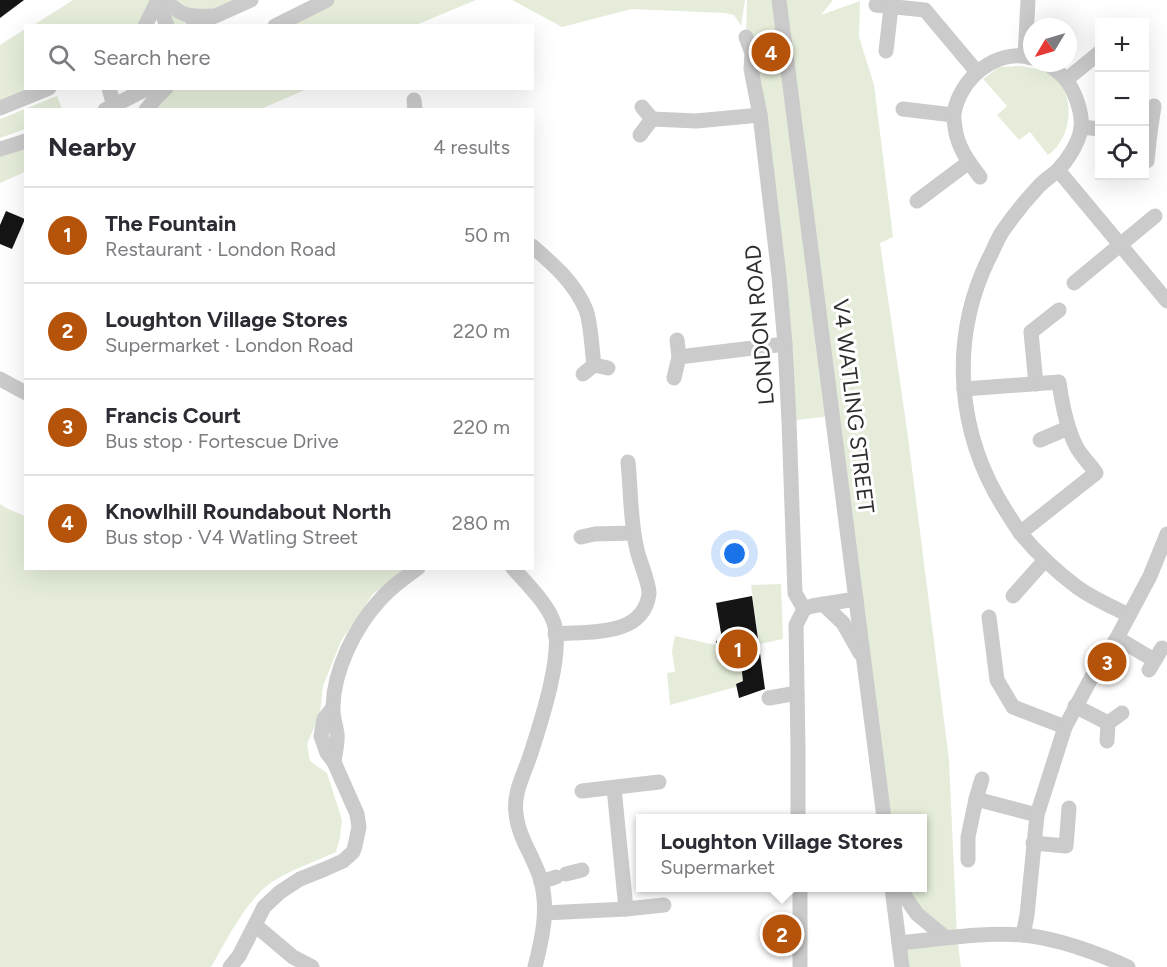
<!DOCTYPE html>
<html lang="en">
<head>
<meta charset="utf-8">
<style>
  :root { --surface:#fff; --page:#f7f7f7; --text:#2b2b33; --muted:#7c7c81; --line:#e1e1e2; --accent:#b45309 }
  body { margin:0; font-family:Figtree,sans-serif; background:var(--page); color:var(--text) }
  .controls { position:absolute; right:18px; top:18px; display:grid; overflow:hidden; border-radius:0px; box-shadow:0 6px 24px #0002 }
  .controls button { width:54px; height:54px; display:grid; place-items:center; padding:0; border:0; border-bottom:2px solid var(--line); background:var(--surface); color:var(--text); font:30px sans-serif }
  .compass { position:absolute; left:1023px; top:18px; width:54px; height:54px; border-radius:50%; background:var(--surface); box-shadow:0 6px 24px #0002; rotate:232deg }
  .you { position:absolute; left:735px; top:554px; width:21px; height:21px; margin:-15px; border:4px solid #fff; border-radius:50%; background:#1a73e8; box-shadow:0 0 0 9px #1a73e833 }
  .badge { display:grid; place-items:center; width:39px; height:39px; border-radius:50%; background:var(--accent); color:#fff; font-size:20px; font-weight:700 }
  .pin { position:absolute; translate:-50% -50%; border:3px solid #fff; box-shadow:0 2px 6px #0006 }
  .popup { position:absolute; left:636px; top:814px; width:291px; height:78px; box-sizing:border-box; display:grid; place-content:center; border-radius:0px; background:var(--surface); filter:drop-shadow(0 2px 4px #0005); font-size:20px; white-space:nowrap; color:var(--muted) }
  .popup b { font-size:22px; color:var(--text) }
  .popup::after { content:''; position:absolute; left:50%; top:100%; margin-left:-12px; border:12px solid transparent; border-top-color:var(--surface) }
  .list { margin:0; padding:0; list-style:none }
  h2 { display:flex; justify-content:space-between; align-items:center; height:78px; margin:0; padding:0 24px; font-size:26px }
  h2 small { font-size:20px; font-weight:400; color:var(--muted) }
  .list li { display:grid; grid-template-columns:39px 1fr auto; gap:18px; align-items:center; box-sizing:border-box; height:96px; padding:0 24px; border-top:2px solid var(--line) }
  .list b { display:block; font-size:22px; white-space:nowrap }
  .list p { margin:0; font-size:20px; white-space:nowrap; color:var(--muted) }
  .list em { font-size:20px; font-style:normal; color:var(--muted) }
  .icon { flex:none; width:33px; height:33px; fill:none; stroke:currentColor; stroke-width:2; stroke-linecap:round; stroke-linejoin:round }
  .map { position:relative; flex:none; width:1167px; height:967px; overflow:hidden }
  .search { position:absolute; background:var(--surface); box-shadow:0 6px 24px #0002; left:24px; top:24px; width:510px; height:66px; display:flex; align-items:center; gap:15px; box-sizing:border-box; padding:0 21px; border-radius:0px; color:var(--muted); font-size:22px }
  .panel { position:absolute; background:var(--surface); box-shadow:0 6px 24px #0002; left:24px; top:108px; width:510px; height:462px; border-radius:0px }
  .map>svg:first-child { display:block }
</style>
</head>
<body>
<div class="map">
<svg width="1167" height="967" viewBox="0 0 1167 967">
  <rect width="100%" height="100%" fill="#fff"/>
  <g fill="#e5edda">
    <path d="M73,0H255L196,25H167L157,2L145,25L32,26Z"/>
    <path d="M327,0H476L416,25L275,26Z"/>
    <path d="M512,0H745L741,26L734,15L725,13L632,9L562,27Z"/>
    <path d="M747,0H833L821,15L860,1L859,37L874,85L893,237L880,243L908,437L949,760L957,937L961,967H902L899,943L945,938L899,888H923V818H884L831,416L789,421L746,37Z"/>
    <path d="M25,29L26,88L49,89L0,108V45Z"/>
    <path d="M1020,66L1049,71C1055,78 1064,86 1066,95C1073,116 1066,142 1048,155L1030,132L1019,140L997,115L1007,106L983,79L999,67Z"/>
    <path d="M166,89H307L261,109L146,110Z"/>
    <path d="M57,96L62,109L26,110L25,129L0,138V119Z"/>
    <path d="M25,141V172L0,183V149Z"/>
    <path d="M0,504L8,509L25,516L26,568L405,569L373,594L341,641L323,686L320,714L307,744L310,761L327,773L342,820L340,838L336,852C313,863 280,873 262,890C240,912 226,941 211,967H0Z"/>
    <path d="M781,584L783,639L759,644L751,585Z"/>
    <path d="M675,636L716,645L719,657L740,654L743,681L736,684V687L670,705L667,673L675,672L672,651Z"/>
  </g>
  <g fill="#151515">
    <path d="M0,0H24L0,18Z"/>
    <path d="M6,211L25,219L12,249L0,244V225Z"/>
    <path d="M752,596L765,689L739,698L736,684L743,681L740,654L718,658L716,641L722,639L716,603Z"/>
  </g>
  <g fill="none" stroke-linecap="round" stroke-linejoin="round">
    <g stroke="#cbcbcb" stroke-width="15">
      <path d="M157,0L167,26"/>
      <path d="M165,0C181,16 189,17 211,16"/>
      <path d="M779,0L884,818"/>
      <path d="M876,5L925,10L977,72"/>
      <path d="M145,26L157,2"/>
      <path d="M193,26L251,0"/>
      <path d="M275,26L327,0"/>
      <path d="M746,37L752,53L751,69L760,115L779,276L785,344L789,421L795,593L804,609"/>
      <path d="M886,51L891,7"/>
      <path d="M1025,56L1028,0"/>
      <path d="M1046,63C1053,68 1062,74 1067,81C1075,92 1083,114 1081,128C1079,143 1067,161 1057,171C1051,176 1045,180 1039,186C1026,200 1013,216 1002,232C997,240 993,251 988,260C949,342 957,435 1006,511C1011,519 1016,527 1021,534C1037,553 1057,572 1077,587C1092,598 1112,607 1129,615"/>
      <path d="M1066,80L1100,52"/>
      <path d="M109,88L115,110"/>
      <path d="M414,100L415,110"/>
      <path d="M642,107L652,119"/>
      <path d="M0,108L49,88"/>
      <path d="M903,109L953,115"/>
      <path d="M105,110L148,88"/>
      <path d="M146,110L155,99L166,88"/>
      <path d="M652,119L696,121L760,115"/>
      <path d="M1081,127L1100,129"/>
      <path d="M1144,132L1150,133L1154,106"/>
      <path d="M640,135L652,119"/>
      <path d="M0,149L26,141"/>
      <path d="M1147,161L1150,133"/>
      <path d="M1058,170L1167,301"/>
      <path d="M980,177C968,161 958,148 955,128C955,123 953,118 954,114C959,79 997,47 1032,58"/>
      <path d="M917,201L969,162"/>
      <path d="M532,246C553,264 575,283 586,310C591,323 592,351 594,365"/>
      <path d="M1074,283L1155,216"/>
      <path d="M677,340L679,357"/>
      <path d="M583,374L594,365L608,368"/>
      <path d="M674,378L679,357L785,344"/>
      <path d="M0,379L26,393"/>
      <path d="M1036,384L1031,332L1059,310"/>
      <path d="M964,389L1059,382C1062,404 1066,426 1076,446C1081,456 1090,464 1096,473L1020,533"/>
      <path d="M1040,440L1068,428"/>
      <path d="M581,537L595,534L633,533"/>
      <path d="M513,568C526,583 548,604 554,623C564,654 540,725 530,756C524,774 513,794 516,813C518,838 535,858 541,881C549,910 542,939 535,967"/>
      <path d="M1013,596L1045,560"/>
      <path d="M823,604L843,623L860,653"/>
      <path d="M989,617L997,680L1013,707L1065,727"/>
      <path d="M555,634C588,631 643,638 649,594C650,585 639,560 637,550C630,521 631,491 628,462"/>
      <path d="M1117,638L1154,660"/>
      <path d="M1149,670L1162,648"/>
      <path d="M769,698L797,693"/>
      <path d="M1075,706L1108,723"/>
      <path d="M1107,741L1108,723L1122,713"/>
      <path d="M334,762C335,753 338,743 337,734C336,725 332,716 333,706C334,670 355,627 379,601C390,588 404,578 418,568"/>
      <path d="M614,788L626,909"/>
      <path d="M582,791L659,782"/>
      <path d="M976,799L982,779"/>
      <path d="M798,818V748L796,625L804,609L812,606L856,599"/>
      <path d="M1033,843L1066,846L1069,808"/>
      <path d="M968,860V837L976,799L1037,815"/>
      <path d="M566,874L582,870"/>
      <path d="M541,882L556,877"/>
      <path d="M800,888V967"/>
      <path d="M892,888L902,967"/>
      <path d="M899,888L917,914L946,938"/>
      <path d="M545,913L626,909L664,905"/>
      <path d="M255,925L293,957L312,967"/>
      <path d="M1023,935L1027,915L1037,815L1065,727L1095,671L1117,638L1150,576L1167,534"/>
      <path d="M899,943C940,939 982,932 1023,935C1056,938 1098,953 1128,967"/>
      <path d="M230,967L239,956L264,907L280,892L300,879L325,869L343,861L353,852L355,846L359,827L357,814L334,762L327,753L321,736L324,719L332,709"/>
    </g>
  </g>
  <g text-anchor="middle" stroke-width="6" stroke-linejoin="round" paint-order="stroke">
    <g font-size="22" fill="#2e2e2e" stroke="#fff">
      <text transform="translate(759 325) rotate(-95)" y="8">LONDON ROAD</text>
      <text transform="translate(854 406) rotate(83)" y="8">V4 WATLING STREET</text>
    </g>
  </g>
</svg>
<div class="controls">
<button>+</button>
<button>−</button>
<button><svg class="icon" aria-label="locate" viewBox="0 0 24 24"><circle cx="12" cy="12" r="6"/><path d="M12 2v4M12 18v4M2 12h4M18 12h4"/></svg></button>
</div>
<svg class="compass" viewBox="-18 -18 36 36"><path d="M0-13l5 13h-10z" fill="#e53935"/><path d="M0 13l5-13h-10z" fill="#7c7c81"/></svg>
<div class="you"></div>
<div class="pin badge" style="left:738px;top:649px">1</div>
<div class="pin badge" style="left:782px;top:934px">2</div>
<div class="popup"><b>Loughton Village Stores</b>Supermarket</div>
<div class="pin badge" style="left:1107px;top:662px">3</div>
<div class="pin badge" style="left:771px;top:52px">4</div>
<div class="search"><svg class="icon" aria-label="search" viewBox="0 0 24 24"><circle cx="10" cy="10" r="6"/><path d="M15 15l6 6"/></svg>Search here</div>
<section class="panel">
<h2>Nearby<small>4 results</small></h2>
<ul class="list">
<li><span class="badge">1</span><div><b>The Fountain</b><p>Restaurant · London Road</p></div><em>50 m</em></li>
<li><span class="badge">2</span><div><b>Loughton Village Stores</b><p>Supermarket · London Road</p></div><em>220 m</em></li>
<li><span class="badge">3</span><div><b>Francis Court</b><p>Bus stop · Fortescue Drive</p></div><em>220 m</em></li>
<li><span class="badge">4</span><div><b>Knowlhill Roundabout North</b><p>Bus stop · V4 Watling Street</p></div><em>280 m</em></li>
</ul>
</section>
</div>
</body>
</html>
